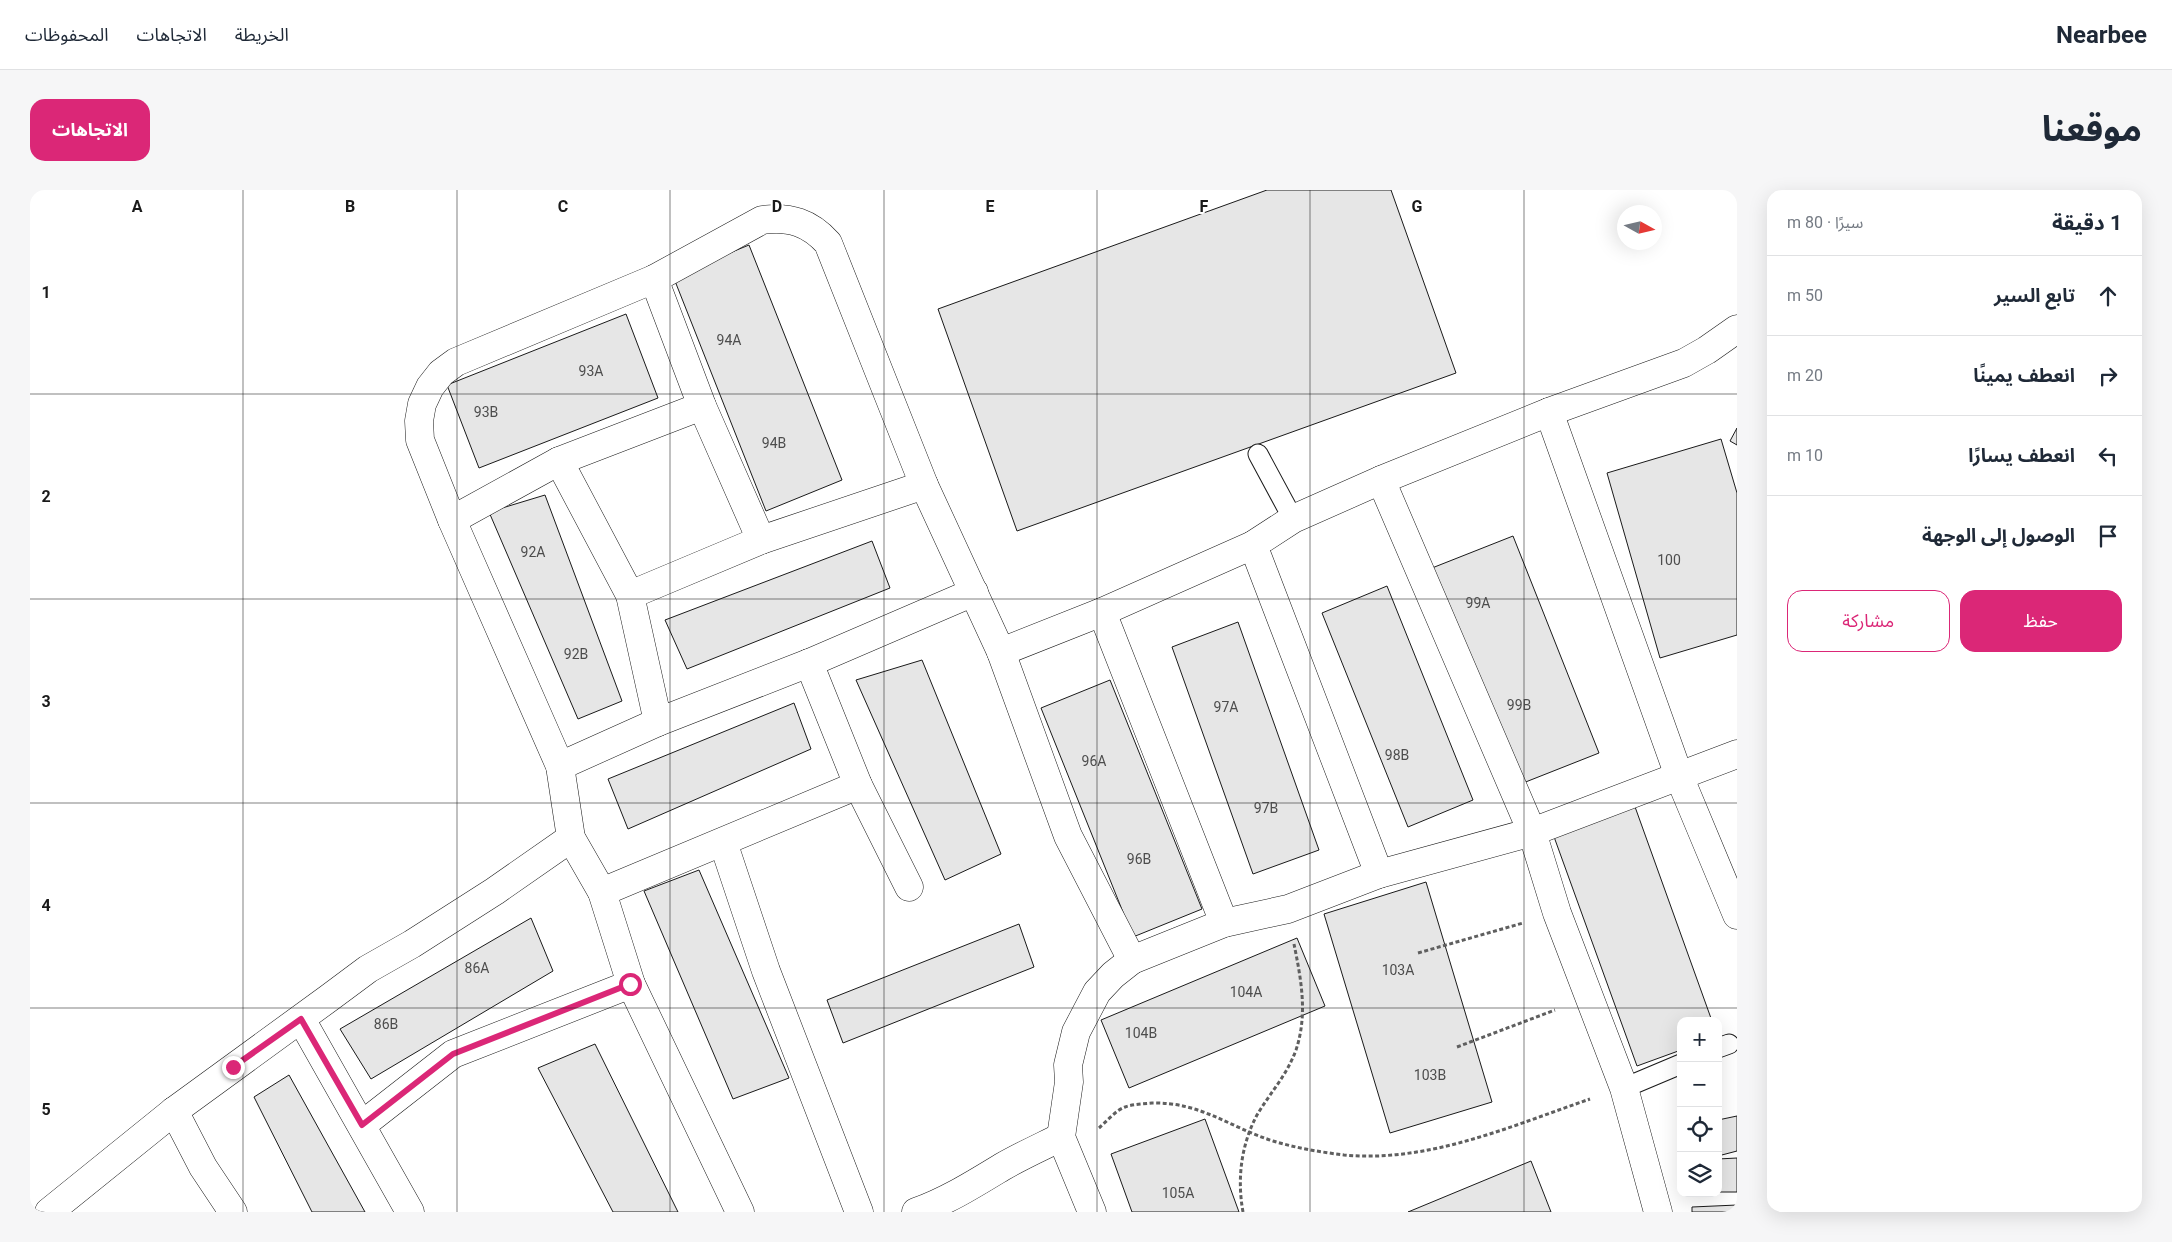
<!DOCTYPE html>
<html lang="ar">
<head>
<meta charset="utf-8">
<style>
  :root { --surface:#fff; --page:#f6f6f7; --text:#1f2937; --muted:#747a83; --line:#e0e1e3; --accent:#db2777 }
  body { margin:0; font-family:Roboto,"Noto Sans Arabic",sans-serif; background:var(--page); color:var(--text); direction:rtl }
  .controls { position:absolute; right:15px; bottom:15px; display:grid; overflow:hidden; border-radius:10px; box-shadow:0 5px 20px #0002 }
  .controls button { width:45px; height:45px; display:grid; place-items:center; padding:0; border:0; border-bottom:1px solid var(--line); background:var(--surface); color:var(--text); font:25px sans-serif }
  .compass { position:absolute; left:1587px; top:15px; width:45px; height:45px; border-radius:50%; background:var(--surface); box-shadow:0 5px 20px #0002; rotate:98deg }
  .stop { position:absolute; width:15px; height:15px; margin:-11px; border:4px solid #db2777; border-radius:50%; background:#fff }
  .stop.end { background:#db2777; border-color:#fff; box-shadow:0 1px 5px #0008 }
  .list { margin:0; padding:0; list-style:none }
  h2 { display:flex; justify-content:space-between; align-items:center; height:65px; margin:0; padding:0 20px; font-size:21px }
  h2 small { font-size:16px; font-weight:400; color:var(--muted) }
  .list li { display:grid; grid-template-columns:32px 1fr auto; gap:15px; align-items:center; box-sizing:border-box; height:80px; padding:0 20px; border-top:1px solid var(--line) }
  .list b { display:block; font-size:19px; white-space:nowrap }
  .list em { font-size:16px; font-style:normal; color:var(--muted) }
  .actions { display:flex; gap:10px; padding:15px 20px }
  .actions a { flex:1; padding:11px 0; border:1px solid var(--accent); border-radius:15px; text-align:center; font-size:18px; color:var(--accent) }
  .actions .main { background:var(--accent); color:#fff }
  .icon { flex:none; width:28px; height:28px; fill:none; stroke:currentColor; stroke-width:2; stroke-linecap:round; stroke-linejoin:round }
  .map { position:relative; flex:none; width:1707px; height:1022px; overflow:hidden; direction:ltr; border-radius:15px }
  header { display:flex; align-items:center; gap:30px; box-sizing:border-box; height:70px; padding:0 25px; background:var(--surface); border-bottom:1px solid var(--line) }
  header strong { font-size:24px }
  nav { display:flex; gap:28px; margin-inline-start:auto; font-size:18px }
  .intro { display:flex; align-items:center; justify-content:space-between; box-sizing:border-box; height:120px; padding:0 30px }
  h1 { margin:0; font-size:35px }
  .button { padding:12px 22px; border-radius:15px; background:var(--accent); color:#fff; font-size:18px; font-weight:700 }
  main { display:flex; gap:30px; padding:0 30px }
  aside { flex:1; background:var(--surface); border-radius:15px; box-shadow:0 5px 20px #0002 }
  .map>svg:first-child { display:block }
</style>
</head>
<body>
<header>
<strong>Nearbee</strong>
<nav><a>الخريطة</a><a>الاتجاهات</a><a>المحفوظات</a></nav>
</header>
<div class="intro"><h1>موقعنا</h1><a class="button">الاتجاهات</a></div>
<main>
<aside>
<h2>1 دقيقة<small>سيرًا · 80 m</small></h2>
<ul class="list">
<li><svg class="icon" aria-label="ahead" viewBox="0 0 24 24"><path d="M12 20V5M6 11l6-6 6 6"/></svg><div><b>تابع السير</b></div><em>50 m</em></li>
<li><svg class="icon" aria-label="right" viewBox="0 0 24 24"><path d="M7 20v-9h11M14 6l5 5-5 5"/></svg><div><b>انعطف يمينًا</b></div><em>20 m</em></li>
<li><svg class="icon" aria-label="left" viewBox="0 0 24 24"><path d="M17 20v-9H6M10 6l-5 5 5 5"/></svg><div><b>انعطف يسارًا</b></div><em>10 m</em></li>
<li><svg class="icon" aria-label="arrive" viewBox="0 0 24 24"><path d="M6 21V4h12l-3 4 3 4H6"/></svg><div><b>الوصول إلى الوجهة</b></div></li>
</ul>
<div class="actions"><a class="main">حفظ</a><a>مشاركة</a></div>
</aside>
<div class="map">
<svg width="1707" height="1022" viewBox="0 0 1707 1022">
  <rect width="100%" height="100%" fill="#fff"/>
  <g fill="#e6e6e6" stroke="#1a1a1a">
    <path d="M1237,0H1361L1426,183L987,341L908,119Z"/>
    <path d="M719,55L812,290L736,321L643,86Z"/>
    <path d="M596,124L628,208L449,278L417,195Z"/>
    <path d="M1707,238V255L1700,251Z"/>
    <path d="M1691,249L1707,303V445L1630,468L1577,283Z"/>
    <path d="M515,305L592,511L548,529L459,322Z"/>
    <path d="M1483,346L1569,563L1488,595L1402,378Z"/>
    <path d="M842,351L860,398L657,479L635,430Z"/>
    <path d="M1357,396L1443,610L1378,637L1292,423Z"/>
    <path d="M1208,432L1289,660L1223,684L1142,457Z"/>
    <path d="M892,470L971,664L915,690L826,490Z"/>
    <path d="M1080,490L1172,719L1103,747L1011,518Z"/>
    <path d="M764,513L781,559L598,639L578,589Z"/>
    <path d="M1604,614L1682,831H1651V860L1607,876L1523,644Z"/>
    <path d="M669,680L759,888L703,909L614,701Z"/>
    <path d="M1396,692L1462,912L1360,943L1294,724Z"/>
    <path d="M501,728L523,781L341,889L310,839Z"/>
    <path d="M989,734L1004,777L813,853L797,810Z"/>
    <path d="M1267,748L1295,816L1099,898L1071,830Z"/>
    <path d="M565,854L648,1022H583L508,878Z"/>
    <path d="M259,885L335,1022H282L224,907Z"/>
    <path d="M1707,926V961L1688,966V930Z"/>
    <path d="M1175,929L1209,1022H1102L1081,964Z"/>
    <path d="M1707,968V1002H1688V969Z"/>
    <path d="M1501,971L1521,1022H1378Z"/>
    <path d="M1707,1015V1022H1662V1017Z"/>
  </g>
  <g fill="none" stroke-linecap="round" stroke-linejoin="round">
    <g stroke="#1a1a1a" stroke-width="21">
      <g id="service">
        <path d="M1228,264L1263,329"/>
        <path d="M1688,858L1699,854"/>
        <path d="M1594,898L1651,874"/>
      </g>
    </g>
    <g stroke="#1a1a1a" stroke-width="29">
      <g id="minor">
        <path d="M624,89L672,216L731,350"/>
        <path d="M1519,222L1649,586L1707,725"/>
        <path d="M529,271L600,405L628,532"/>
        <path d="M1351,290L1502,642L1527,723L1594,898L1628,1022"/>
        <path d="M422,330L529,271L672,216"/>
        <path d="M1223,355L1349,684"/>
        <path d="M600,405L731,350L894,295"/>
        <path d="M1072,422L1194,733"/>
        <path d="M971,462L1072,422L1223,355L1263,329L1351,290L1519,222L1654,173L1677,160L1707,139"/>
        <path d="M779,473L828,595L879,697"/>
        <path d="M530,576L628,532L779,473L944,402"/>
        <path d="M693,652L736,781L829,1022"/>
        <path d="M572,702L828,595"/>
        <path d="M271,829L380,1022"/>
        <path d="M144,921L173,977L203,1022"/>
        <path d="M332,935L423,864L601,794"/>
        <path d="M19,1022L144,921L299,808L338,779L382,754L465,701L541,648"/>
        <path d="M710,1022L601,794L572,702L541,648L530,576L422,330L390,250L389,231L392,214L400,197L411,183L426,172L624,89L732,30C760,26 780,33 798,53L894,295L971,462L1038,646L1102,770"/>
        <path d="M886,1022C917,1011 944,994 972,977C991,966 1011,957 1031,947"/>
        <path d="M1062,1022L1031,947L1039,892L1038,875L1046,842L1067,802L1083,785L1102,770L1194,733L1258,719L1349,684L1502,642L1707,564"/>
      </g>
    </g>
    <g stroke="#5f5f5f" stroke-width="3" stroke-dasharray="4 2.5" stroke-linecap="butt">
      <path d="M1388,763L1493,733"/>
      <path d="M1427,857L1525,820"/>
      <path d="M1069,938C1076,932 1086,920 1095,917C1103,914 1113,914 1122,913C1171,912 1199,937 1243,951C1266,958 1290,962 1314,965C1399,973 1481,936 1560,909"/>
      <path d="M1213,1022C1207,989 1211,955 1227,925C1240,903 1257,885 1266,860C1278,824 1271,789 1264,754"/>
    </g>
    <use href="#service" stroke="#fff" stroke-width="19"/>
    <use href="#minor" stroke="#fff" stroke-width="28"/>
  </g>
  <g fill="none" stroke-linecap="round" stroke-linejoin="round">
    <path stroke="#db2777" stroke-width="6" d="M203,877L271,829L332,935L423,864L600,794"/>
  </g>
  <path fill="none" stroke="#1a1a1a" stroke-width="1" stroke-opacity="0.55" d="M213,0V1022M427,0V1022M640,0V1022M854,0V1022M1067,0V1022M1280,0V1022M1494,0V1022M0,204H1707M0,409H1707M0,613H1707M0,818H1707"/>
  <g text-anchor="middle" stroke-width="4" stroke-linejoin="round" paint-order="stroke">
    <g font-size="14" fill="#4d4d4d">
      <text x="699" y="155">94A</text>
      <text x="561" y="186">93A</text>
      <text x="456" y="227">93B</text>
      <text x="744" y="258">94B</text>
      <text x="503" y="367">92A</text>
      <text x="1639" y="375">100</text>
      <text x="1448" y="418">99A</text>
      <text x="546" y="469">92B</text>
      <text x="1489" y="520">99B</text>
      <text x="1196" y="522">97A</text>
      <text x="1367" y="570">98B</text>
      <text x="1064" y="576">96A</text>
      <text x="1236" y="623">97B</text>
      <text x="1109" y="674">96B</text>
      <text x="447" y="783">86A</text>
      <text x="1368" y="785">103A</text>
      <text x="1216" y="807">104A</text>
      <text x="356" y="839">86B</text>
      <text x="1111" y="848">104B</text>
      <text x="1400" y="890">103B</text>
      <text x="1148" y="1008">105A</text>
    </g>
  </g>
  <g font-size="16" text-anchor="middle" font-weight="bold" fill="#1a1a1a" stroke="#fff" stroke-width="4" stroke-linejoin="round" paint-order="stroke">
    <text x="107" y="22">A</text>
    <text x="320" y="22">B</text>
    <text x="533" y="22">C</text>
    <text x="747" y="22">D</text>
    <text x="960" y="22">E</text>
    <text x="1174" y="22">F</text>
    <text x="1387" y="22">G</text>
    <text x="16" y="108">1</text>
    <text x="16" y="312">2</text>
    <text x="16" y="517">3</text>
    <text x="16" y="721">4</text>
    <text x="16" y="925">5</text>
  </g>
</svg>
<div class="controls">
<button>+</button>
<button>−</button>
<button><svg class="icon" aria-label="locate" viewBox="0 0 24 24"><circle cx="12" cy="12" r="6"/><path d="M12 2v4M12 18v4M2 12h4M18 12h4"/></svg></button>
<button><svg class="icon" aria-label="layers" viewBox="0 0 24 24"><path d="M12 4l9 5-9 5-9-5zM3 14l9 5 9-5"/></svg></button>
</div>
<svg class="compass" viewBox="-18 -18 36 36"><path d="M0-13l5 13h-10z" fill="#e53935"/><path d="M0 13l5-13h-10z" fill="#747a83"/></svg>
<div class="stop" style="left:600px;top:794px"></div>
<div class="stop end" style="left:203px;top:877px"></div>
</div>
</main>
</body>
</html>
